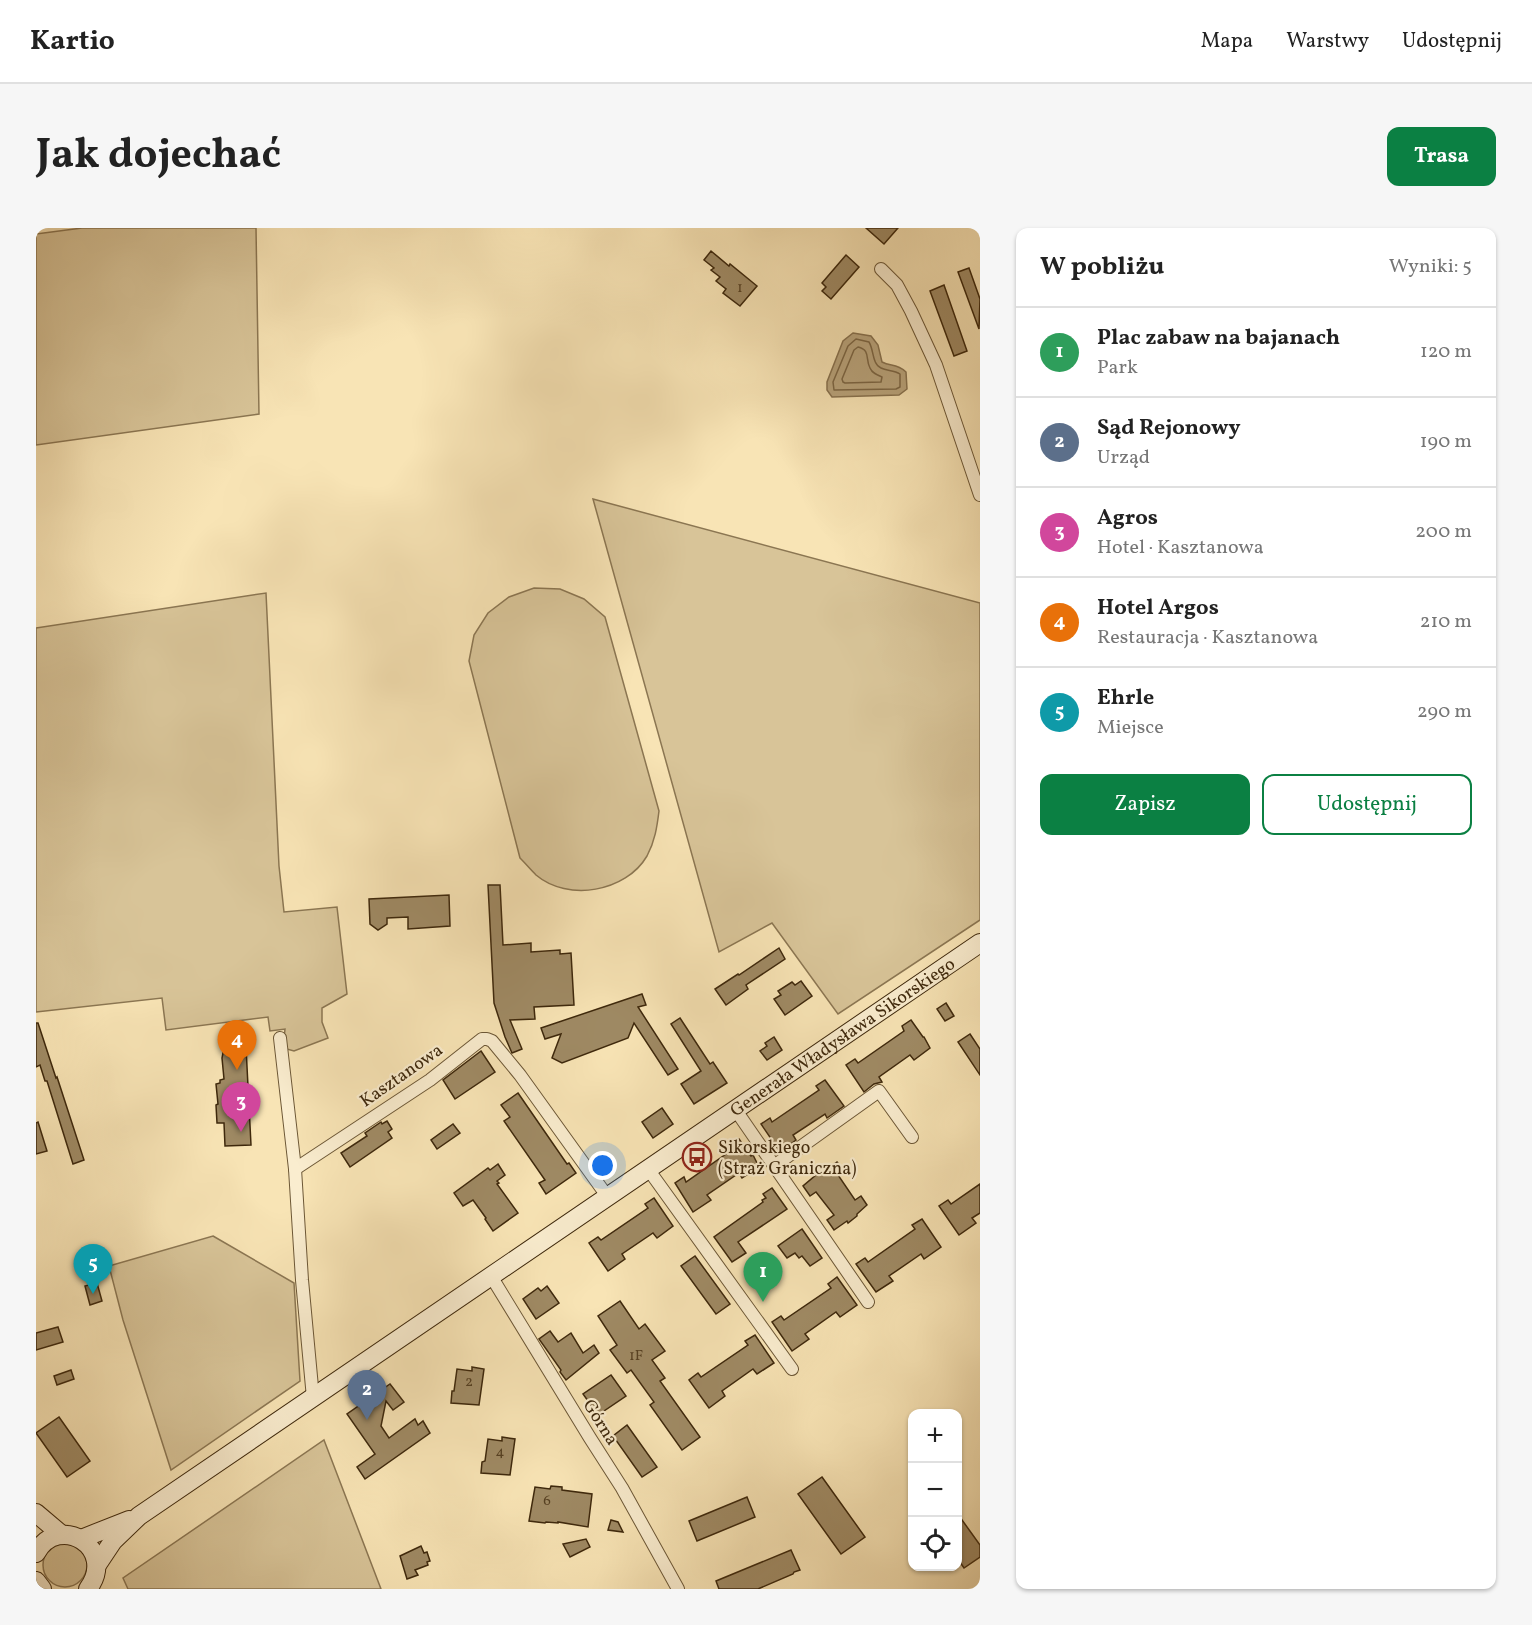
<!DOCTYPE html>
<html lang="pl">
<head>
<meta charset="utf-8">
<style>
  :root { --surface:#fff; --page:#f6f6f6; --text:#222; --muted:#767676; --line:#e0e0e0; --accent:#0b8043 }
  body { margin:0; font-family:Vollkorn,serif; background:var(--page); color:var(--text) }
  .controls { position:absolute; right:18px; bottom:18px; display:grid; overflow:hidden; border-radius:12px; box-shadow:0 2px 4px #0004 }
  .controls button { width:54px; height:54px; display:grid; place-items:center; padding:0; border:0; border-bottom:2px solid var(--line); background:var(--surface); color:var(--text); font:30px sans-serif }
  .you { position:absolute; left:567px; top:938px; width:21px; height:21px; margin:-15px; border:4px solid #fff; border-radius:50%; background:#1a73e8; box-shadow:0 0 0 9px #1a73e833 }
  .badge { display:grid; place-items:center; width:39px; height:39px; border-radius:50%; background:var(--accent); color:#fff; font-size:20px; font-weight:700 }
  .pin { position:absolute; translate:-50% -50px; filter:drop-shadow(0 2px 3px #0008) }
  .pin::after { content:''; position:absolute; top:32px; width:21px; height:18px; background:inherit; clip-path:polygon(0 0,100% 0,50% 100%) }
  .list { margin:0; padding:0; list-style:none }
  h2 { display:flex; justify-content:space-between; align-items:center; height:78px; margin:0; padding:0 24px; font-size:26px }
  h2 small { font-size:20px; font-weight:400; color:var(--muted) }
  .list li { display:grid; grid-template-columns:39px 1fr auto; gap:18px; align-items:center; box-sizing:border-box; height:90px; padding:0 24px; border-top:2px solid var(--line) }
  .list b { display:block; font-size:22px; white-space:nowrap }
  .list p { margin:0; font-size:20px; white-space:nowrap; color:var(--muted) }
  .list em { font-size:20px; font-style:normal; color:var(--muted) }
  .actions { display:flex; gap:12px; padding:18px 24px }
  .actions a { flex:1; padding:14px 0; border:2px solid var(--accent); border-radius:12px; text-align:center; font-size:21px; color:var(--accent) }
  .actions .main { background:var(--accent); color:#fff }
  .icon { flex:none; width:33px; height:33px; fill:none; stroke:currentColor; stroke-width:2; stroke-linecap:round; stroke-linejoin:round }
  .map { position:relative; flex:none; width:944px; height:1361px; overflow:hidden; border-radius:12px }
  header { display:flex; align-items:center; gap:36px; box-sizing:border-box; height:84px; padding:0 30px; background:var(--surface); border-bottom:2px solid var(--line) }
  header strong { font-size:28px }
  nav { display:flex; gap:33px; margin-inline-start:auto; font-size:21px }
  .intro { display:flex; align-items:center; justify-content:space-between; box-sizing:border-box; height:144px; padding:0 36px }
  h1 { margin:0; font-size:42px }
  .button { padding:15px 27px; border-radius:12px; background:var(--accent); color:#fff; font-size:21px; font-weight:700 }
  main { display:flex; gap:36px; padding:0 36px }
  aside { flex:1; background:var(--surface); border-radius:12px; box-shadow:0 2px 4px #0004 }
  .map>svg:first-child { display:block }
</style>
</head>
<body>
<header>
<strong>Kartio</strong>
<nav><a>Mapa</a><a>Warstwy</a><a>Udostępnij</a></nav>
</header>
<div class="intro"><h1>Jak dojechać</h1><a class="button">Trasa</a></div>
<main>
<div class="map">
<svg width="944" height="1361" viewBox="0 0 944 1361">
  <rect width="100%" height="100%" fill="#f8e4b5"/>
  <filter id="stains"><feTurbulence type="fractalNoise" baseFrequency=".00333" numOctaves="4"/><feColorMatrix values="0 0 0 0 .2 0 0 0 0 .09 0 0 0 0 .02 0 0 0 .5 -.17"/></filter>
  <radialGradient id="worn" r=".72"><stop offset=".6" stop-color="#630" stop-opacity="0"/><stop offset="1" stop-color="#630" stop-opacity=".3"/></radialGradient>
  <g fill="#d8c498" stroke="#8b7652" stroke-width="1.5">
    <path d="M46,0H220L223,186L0,217V6Z"/>
    <path d="M557,271L944,375V692L802,786L736,695L683,724Z"/>
    <path d="M498,360L524,361L548,371L569,389L623,583C621,599 619,613 611,628C590,664 532,674 500,647C495,642 490,636 484,630L433,433L438,407L452,385L473,369Z"/>
    <path d="M230,365L243,638L248,684L301,679L311,766L286,780V794L292,810L258,823L247,820L249,801L234,803L232,789L130,802L126,770L0,784V400Z"/>
    <path d="M177,1008L258,1055L264,1153L135,1242L87,1092L73,1038Z"/>
    <path d="M288,1212L345,1361H92L87,1350Z"/>
    <circle cx="29" cy="1337" r="22"/>
  </g>
  <path fill="#b9a47c" stroke="#88724f" stroke-width="1.5" d="M817,105L835,108L842,117L846,134C855,139 860,135 870,144L871,161L863,167L796,169L791,162V154L807,113Z"/>
  <g fill="none" stroke-linecap="round" stroke-linejoin="round">
    <g stroke="#7c6644" stroke-width="1.5">
      <path d="M820,111L833,114C838,122 836,136 845,140C851,143 858,142 864,146V159L860,161L798,162L797,154L812,118Z"/>
      <path d="M822,119C835,122 829,131 834,140C836,145 841,147 846,149L845,154L809,155L807,154L806,151L818,122Z"/>
    </g>
  </g>
  <g fill="#9f8a64" stroke="#3e280c" stroke-width="1.5">
    <path d="M830,0H862L848,16Z"/>
    <path d="M675,23L693,38L694,36L721,58L704,78L687,65L690,61L680,53L684,49L675,42L678,40L668,32Z"/>
    <path d="M810,27L823,39L795,71L786,63L790,59L786,55Z"/>
    <path d="M933,40L944,71L943,101L922,44Z"/>
    <path d="M908,57L931,123L918,128L894,63Z"/>
    <path d="M452,657H464L467,717L495,715V724L524,722V726L535,725L538,777L498,779L499,791L474,792L486,821L476,825L469,809L458,775Z"/>
    <path d="M413,667L414,698L372,701V689L351,690V696L342,702L334,696L333,671Z"/>
    <path d="M743,720L749,731L710,757L712,761L690,777L679,761L702,746L703,747Z"/>
    <path d="M765,753L776,768L749,787L738,771L745,767L742,763L756,754L759,757Z"/>
    <path d="M606,766L610,777L602,779L642,841L632,847L598,795L592,810L526,835L516,830L525,806L509,811L505,800Z"/>
    <path d="M910,775L918,788L909,793L901,781Z"/>
    <path d="M644,790L674,836L677,834L691,855L658,876L645,856L665,843L635,796Z"/>
    <path d="M875,792L887,809H888L894,820L878,832L874,827L843,849L846,854L838,856L828,864L810,837L819,831L822,835L868,803L866,798Z"/>
    <path d="M0,795H2L20,850L21,849L48,932L37,936L11,853H9L4,837L0,839Z"/>
    <path d="M934,806L944,821V847L922,814Z"/>
    <path d="M738,809L746,822L731,832L724,823L731,818L729,815Z"/>
    <path d="M210,819L215,917L189,918L188,895H181L180,877L182,876L180,856L184,855V852L188,851L186,830L188,820Z"/>
    <path d="M445,823L459,844L419,871L407,852Z"/>
    <path d="M789,852L808,878L791,890L789,886L757,907L760,912L744,924L725,896L734,890L736,894L783,862L780,858Z"/>
    <path d="M482,865L531,936L533,935L540,945L510,966L503,955L509,952L468,893L474,889L465,877Z"/>
    <path d="M626,880L637,896L617,910L606,894Z"/>
    <path d="M351,893L356,901L352,904L356,910L314,939L305,925L331,908L329,905L345,894L346,896Z"/>
    <path d="M2,894L11,923L0,926V895Z"/>
    <path d="M417,896L424,905L401,921L395,912Z"/>
    <path d="M703,911L715,928L717,927L723,939L706,950L703,945L671,967L675,972L657,984L639,955L648,949L650,954L697,921L694,917Z"/>
    <path d="M801,934L808,943L802,947L819,972L825,968L831,977L821,986V988L812,995L811,993L798,1002L791,992L798,987L780,964L774,968L767,958L786,942L788,943Z"/>
    <path d="M462,936L469,947L461,953L463,955L461,956L482,985L457,1003L449,991L450,990L437,972L427,978L418,965L452,940L454,942Z"/>
    <path d="M944,956V985L936,990L940,995L923,1007L903,978L912,972L915,976Z"/>
    <path d="M736,960L751,981L702,1014L710,1025L696,1034L678,1009L727,974L726,972L730,970L727,966Z"/>
    <path d="M618,970L637,998L621,1010L617,1005L586,1026L589,1031L572,1043L553,1015L562,1009L565,1012L612,980L609,976Z"/>
    <path d="M886,991L905,1019L888,1031L885,1026L853,1048L857,1053L840,1064L820,1036L829,1030L832,1034L879,1001L876,997Z"/>
    <path d="M766,1001L786,1030L774,1038L766,1028L763,1030L759,1025L751,1030L742,1018Z"/>
    <path d="M659,1028L694,1076L680,1086L645,1038Z"/>
    <path d="M801,1049L821,1077L804,1089L800,1084L769,1106L773,1111L756,1123L736,1094L745,1088L748,1092L795,1060L792,1056Z"/>
    <path d="M61,1055L66,1073L54,1077L49,1058Z"/>
    <path d="M511,1058L523,1075L500,1091L487,1071L502,1060L505,1063Z"/>
    <path d="M584,1073L603,1101L609,1096L629,1123L616,1132L629,1150L624,1153L664,1209L646,1222L614,1177L618,1174L595,1142L591,1145L574,1122L581,1117L562,1088Z"/>
    <path d="M22,1099L27,1114L0,1122V1105Z"/>
    <path d="M514,1103L522,1114L535,1105L547,1125L558,1117L563,1125L530,1152L524,1144L525,1142L503,1111Z"/>
    <path d="M719,1107L738,1135L721,1146L717,1141L686,1163L689,1168L673,1180L653,1152L662,1145L665,1149L712,1117L709,1113Z"/>
    <path d="M436,1139L448,1141L443,1177L415,1175L416,1163H418L421,1141L436,1143Z"/>
    <path d="M35,1142L38,1151L21,1157L18,1148Z"/>
    <path d="M575,1147L590,1168L562,1187L547,1166Z"/>
    <path d="M354,1156L368,1174L357,1182L350,1173L345,1198L353,1210L379,1191L382,1197L387,1193L394,1205L329,1251L321,1239L339,1226L311,1186Z"/>
    <path d="M23,1189L54,1233L31,1249L0,1205Z"/>
    <path d="M591,1197L621,1239L606,1249L577,1208Z"/>
    <path d="M466,1209L479,1211L474,1247L445,1245L446,1234L449,1233L452,1211L466,1213Z"/>
    <path d="M786,1249L829,1309L805,1326L762,1266Z"/>
    <path d="M515,1258L526,1259V1262L556,1266L552,1299L522,1294V1295L510,1294L509,1295L493,1293L499,1259L514,1261Z"/>
    <path d="M711,1269L719,1289L661,1313L653,1293Z"/>
    <path d="M921,1285L944,1317V1329L928,1340L921,1330Z"/>
    <path d="M575,1292L582,1294L587,1304L572,1302Z"/>
    <path d="M550,1311L554,1319L534,1329L527,1316Z"/>
    <path d="M385,1318L388,1325L391,1324L394,1333L391,1334L392,1337L379,1342L382,1347L371,1351L364,1328Z"/>
    <path d="M755,1322L764,1342L758,1344L757,1346L722,1361H683L680,1353Z"/>
  </g>
  <g fill="none" stroke-linecap="round" stroke-linejoin="round">
    <g stroke="#6c5736" stroke-width="14">
      <g id="minor">
        <path d="M845,41L861,57L875,83L900,137L944,267"/>
        <path d="M244,810L259,941L266,1052L277,1170"/>
        <path d="M699,881L832,1074"/>
        <path d="M738,938L843,863L876,909"/>
        <path d="M259,941L394,852L446,811H451L456,813L484,847L571,968"/>
        <path d="M612,941L756,1141"/>
        <path d="M455,1048L554,1210L586,1260L642,1361"/>
      </g>
    </g>
    <g stroke="#3e280c" stroke-width="20">
      <g id="secondary">
        <path d="M0,1285L26,1307"/>
        <path d="M45,1311L93,1292"/>
        <path d="M0,1325C23,1284 82,1320 52,1361"/>
        <path id="s1" d="M61,1337L77,1313L103,1288L944,715"/>
        <path d="M0,1353L6,1361"/>
      </g>
    </g>
    <use href="#minor" stroke="#faedcf" stroke-width="12"/>
    <use href="#secondary" stroke="#faedcf" stroke-width="18"/>
  </g>
  <defs>
    <g id="bus-ring" transform="scale(1.5)"><circle r="9.5" fill="#faedcf" stroke="#8f2418" stroke-width="1.5"/><path d="M-5-6H5V4H4V6H2V4H-2V6H-4V4H-5ZM-3.5-4V0h7V-4ZM-3.5 1.2v1.5H-2V1.2ZM2 1.2v1.5H3.5V1.2Z" fill="#8f2418"/></g>
  </defs>
  <g fill-rule="evenodd">
    <use href="#bus-ring" x="661" y="929"/>
  </g>
  <g text-anchor="middle" stroke-width="4.5" stroke-linejoin="round" paint-order="stroke">
    <g font-size="15" fill="#564022">
      <text x="704" y="64">1</text>
      <text x="600" y="1132">1F</text>
      <text x="433" y="1158">2</text>
      <text x="464" y="1228">4</text>
      <text x="511" y="1277">6</text>
    </g>
    <g font-size="18" fill="#3e280c" stroke="#faedcf">
      <text dy="6" stroke="none"><textPath href="#s1" startOffset="916">Generała Władysława Sikorskiego</textPath></text>
      <text transform="translate(365 847) rotate(-35)" y="6">Kasztanowa</text>
      <text transform="translate(565 1194) rotate(58)" y="6">Górna</text>
    </g>
    <g font-size="18" fill="#3e280c" stroke="#faedcf" text-anchor="start">
      <text x="682" y="925">Sikorskiego<tspan x="682" dy="21">(Straż Graniczna)</tspan></text>
    </g>
  </g>
  <rect width="100%" height="100%" filter="url(#stains)"/>
  <rect width="100%" height="100%" fill="url(#worn)"/>
</svg>
<div class="controls">
<button>+</button>
<button>−</button>
<button><svg class="icon" aria-label="locate" viewBox="0 0 24 24"><circle cx="12" cy="12" r="6"/><path d="M12 2v4M12 18v4M2 12h4M18 12h4"/></svg></button>
</div>
<div class="you"></div>
<div class="pin badge" style="left:727px;top:1074px;background:#2e9e5b">1</div>
<div class="pin badge" style="left:331px;top:1192px;background:#5c6f8a">2</div>
<div class="pin badge" style="left:205px;top:904px;background:#d1479c">3</div>
<div class="pin badge" style="left:201px;top:842px;background:#e8710a">4</div>
<div class="pin badge" style="left:57px;top:1066px;background:#0f9aa8">5</div>
</div>
<aside>
<h2>W pobliżu<small>Wyniki: 5</small></h2>
<ul class="list">
<li><span class="badge" style="background:#2e9e5b">1</span><div><b>Plac zabaw na bajanach</b><p>Park</p></div><em>120 m</em></li>
<li><span class="badge" style="background:#5c6f8a">2</span><div><b>Sąd Rejonowy</b><p>Urząd</p></div><em>190 m</em></li>
<li><span class="badge" style="background:#d1479c">3</span><div><b>Agros</b><p>Hotel · Kasztanowa</p></div><em>200 m</em></li>
<li><span class="badge" style="background:#e8710a">4</span><div><b>Hotel Argos</b><p>Restauracja · Kasztanowa</p></div><em>210 m</em></li>
<li><span class="badge" style="background:#0f9aa8">5</span><div><b>Ehrle</b><p>Miejsce</p></div><em>290 m</em></li>
</ul>
<div class="actions"><a class="main">Zapisz</a><a>Udostępnij</a></div>
</aside>
</main>
</body>
</html>
